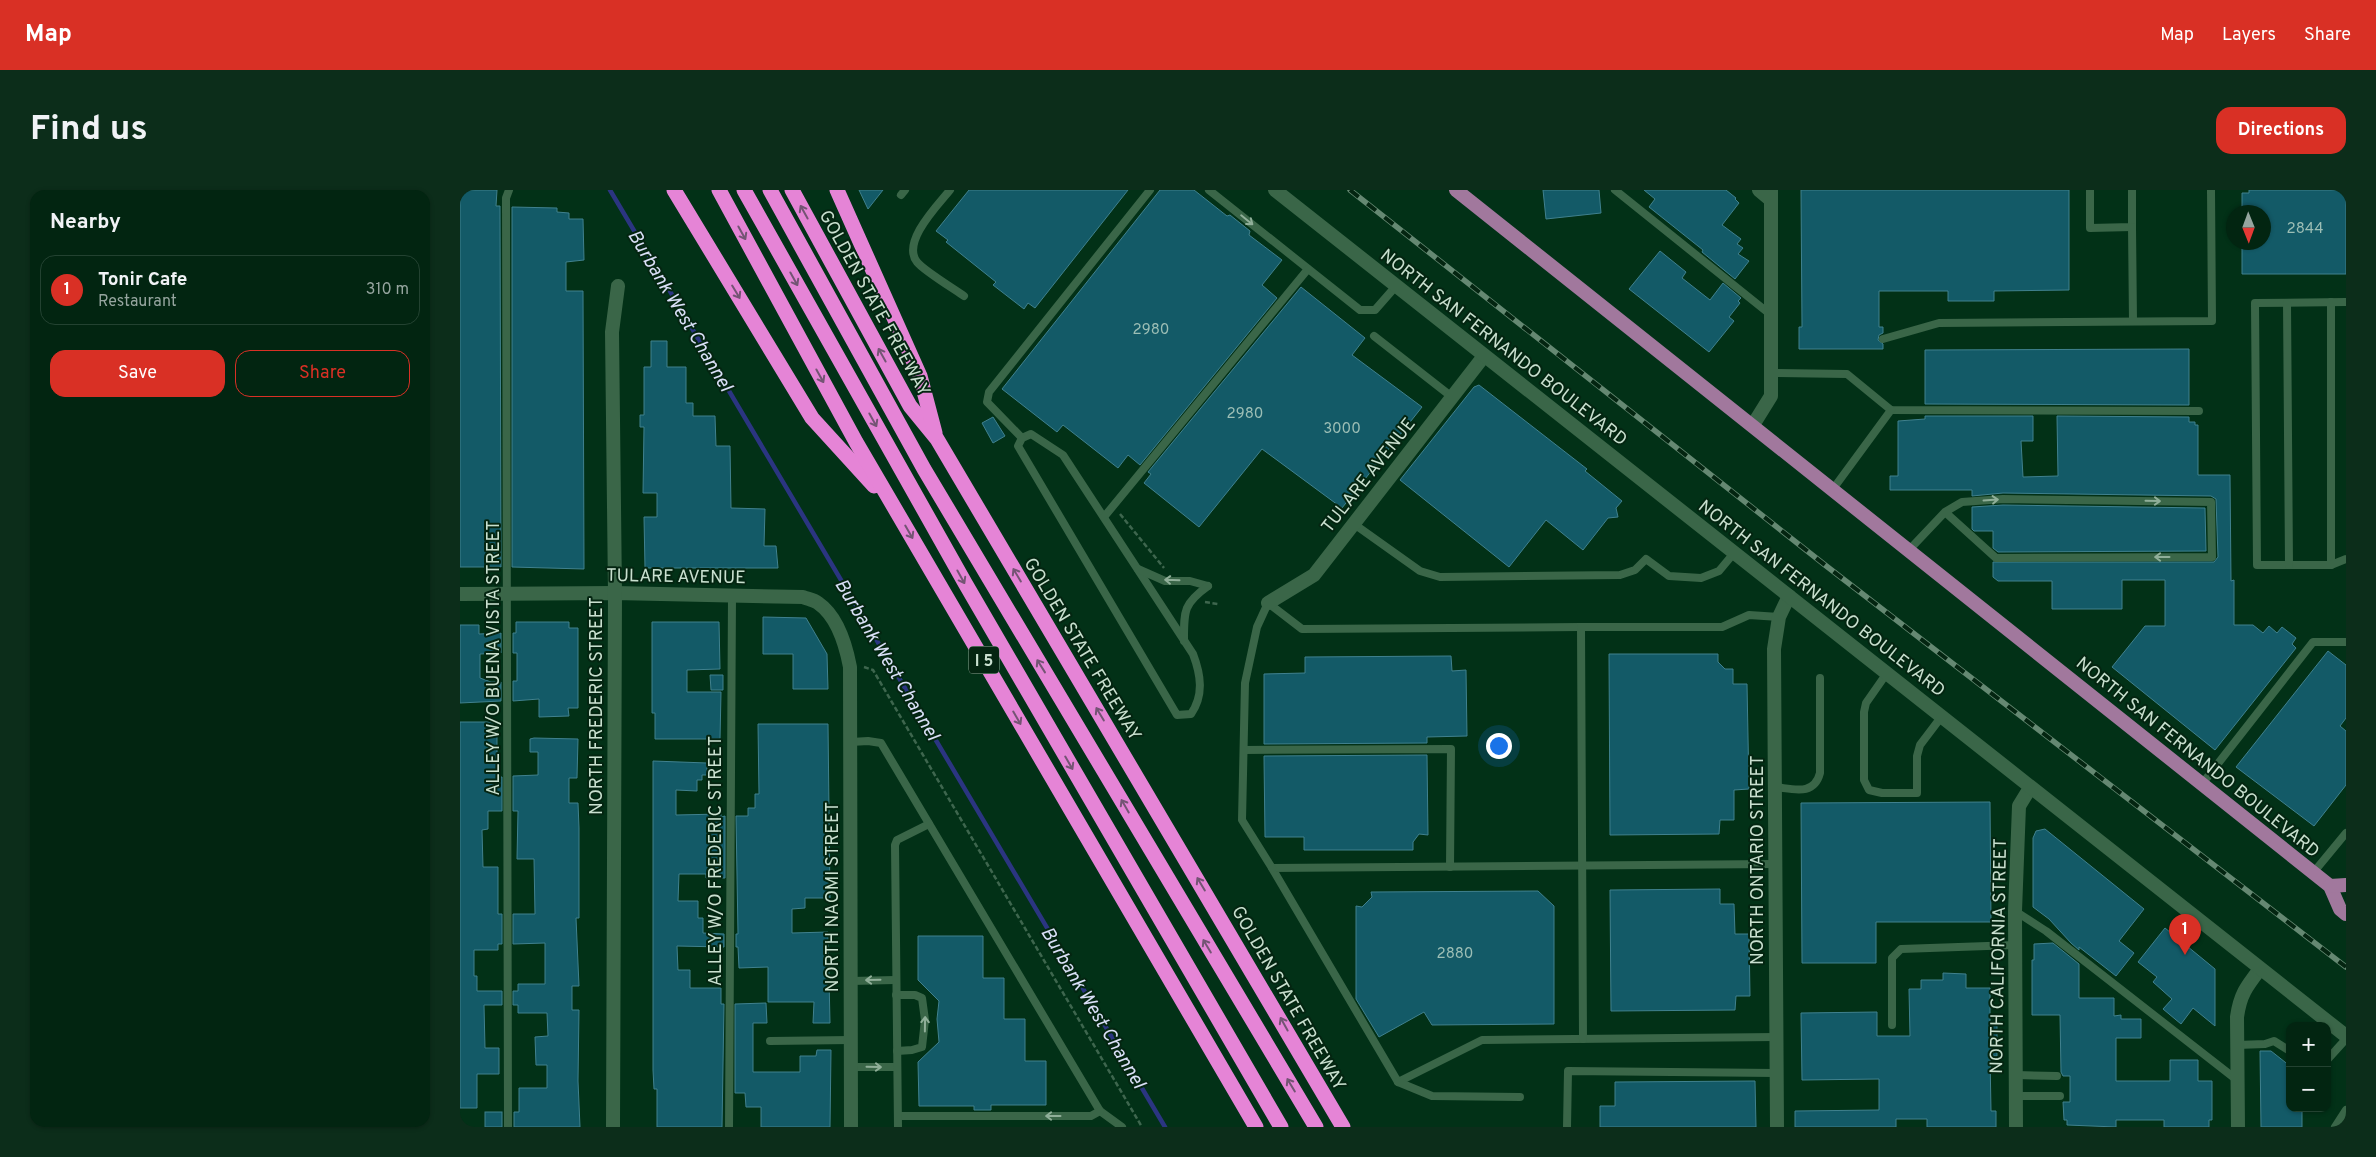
<!DOCTYPE html>
<html lang="en">
<head>
<meta charset="utf-8">
<style>
  :root { --surface:#022511; --page:#0c2d1a; --text:#f1f3f6; --muted:#96a59f; --line:#234231; --accent:#d93025 }
  body { margin:0; font-family:Overpass,sans-serif; background:var(--page); color:var(--text) }
  .controls { position:absolute; right:15px; bottom:15px; display:grid; overflow:hidden; border-radius:10px; box-shadow:0 1px 4px #0004 }
  .controls button { width:45px; height:45px; display:grid; place-items:center; padding:0; border:0; border-bottom:1px solid var(--line); background:var(--surface); color:var(--text); font:25px sans-serif }
  .compass { position:absolute; left:1766px; top:15px; width:45px; height:45px; border-radius:50%; background:var(--surface); box-shadow:0 1px 4px #0004; rotate:179deg }
  .you { position:absolute; left:1038px; top:555px; width:18px; height:18px; margin:-12px; border:4px solid #fff; border-radius:50%; background:#1a73e8; box-shadow:0 0 0 8px #1a73e833 }
  .badge { display:grid; place-items:center; width:32px; height:32px; border-radius:50%; background:var(--accent); color:#fff; font-size:16px; font-weight:700 }
  .pin { position:absolute; translate:-50% -41px; filter:drop-shadow(0 1px 2px #0008) }
  .pin::after { content:''; position:absolute; top:26px; width:18px; height:15px; background:inherit; clip-path:polygon(0 0,100% 0,50% 100%) }
  .list { margin:0; padding:0; list-style:none }
  h2 { display:flex; justify-content:space-between; align-items:center; height:65px; margin:0; padding:0 20px; font-size:21px }
  h2 small { font-size:16px; font-weight:400; color:var(--muted) }
  .list li { display:grid; grid-template-columns:32px 1fr auto; gap:15px; align-items:center; box-sizing:border-box; height:70px; margin:0 10px 10px; padding:0 10px; border:1px solid var(--line); border-radius:15px }
  .list b { display:block; font-size:19px; white-space:nowrap }
  .list p { margin:0; font-size:16px; white-space:nowrap; color:var(--muted) }
  .list em { font-size:16px; font-style:normal; color:var(--muted) }
  .actions { display:flex; gap:10px; padding:15px 20px }
  .actions a { flex:1; padding:11px 0; border:1px solid var(--accent); border-radius:15px; text-align:center; font-size:18px; color:var(--accent) }
  .actions .main { background:var(--accent); color:#fff }
  .map { position:relative; flex:none; width:1886px; height:937px; overflow:hidden; border-radius:15px }
  header { display:flex; align-items:center; gap:30px; box-sizing:border-box; height:70px; padding:0 25px; background:var(--accent); color:#fff }
  header strong { font-size:24px }
  nav { display:flex; gap:28px; margin-inline-start:auto; font-size:18px }
  .intro { display:flex; align-items:center; justify-content:space-between; box-sizing:border-box; height:120px; padding:0 30px }
  h1 { margin:0; font-size:35px }
  .button { padding:12px 22px; border-radius:15px; background:var(--accent); color:#fff; font-size:18px; font-weight:700 }
  main { display:flex; gap:30px; padding:0 30px }
  aside { flex:1; background:var(--surface); border-radius:15px; box-shadow:0 1px 4px #0004 }
  .map>svg:first-child { display:block }
</style>
</head>
<body>
<header>
<strong>Map</strong>
<nav><a>Map</a><a>Layers</a><a>Share</a></nav>
</header>
<div class="intro"><h1>Find us</h1><a class="button">Directions</a></div>
<main>
<aside>
<h2>Nearby<small></small></h2>
<ul class="list">
<li><span class="badge">1</span><div><b>Tonir Cafe</b><p>Restaurant</p></div><em>310 m</em></li>
</ul>
<div class="actions"><a class="main">Save</a><a>Share</a></div>
</aside>
<div class="map">
<svg width="1886" height="937" viewBox="0 0 1886 937">
  <rect width="100%" height="100%" fill="#023117"/>
  <g fill="none" stroke-linecap="round" stroke-linejoin="round">
    <path stroke="#2b3581" stroke-width="4.5" d="M150,0L705,937"/>
  </g>
  <g fill="#135a67" stroke="#40818e">
    <path d="M0,0H37L36,16H40L41,377H0Z"/>
    <path d="M399,0H423L408,19Z"/>
    <path d="M509,0H668L575,118L568,113L564,119L533,95L536,92L486,52L488,50L476,41Z"/>
    <path d="M700,0H734L767,26L770,25L790,41L789,45L822,70L802,95L817,108L680,275L668,265L658,278L603,235L597,242L542,199Z"/>
    <path d="M1083,0H1139L1141,23L1086,29Z"/>
    <path d="M1184,0H1266L1276,8L1275,9L1279,13L1262,35L1281,49L1277,54L1283,58L1278,64L1289,71L1275,89L1242,62L1243,60L1189,17L1195,9Z"/>
    <path d="M1341,0H1609V100L1534,101V111H1488V101H1419V137H1423V143L1419,145L1418,150L1423,154V159H1339V137H1342Z"/>
    <path d="M1789,0H1884V3H1886V84H1782V52H1804V22H1782V3H1789Z"/>
    <path d="M52,17L97,18V22L109,23V29H123L124,70L106,72V101H123L124,379L52,377Z"/>
    <path d="M1200,61L1226,82L1222,88L1250,110L1263,93L1281,108L1278,111L1280,113L1269,127L1274,131L1249,162L1169,99Z"/>
    <path d="M841,97L905,148L892,165L962,217L882,318L802,259L739,337L684,293L691,284L688,282Z"/>
    <path d="M191,151H207V177H226V213H233V226H255L256,256H270L271,318L305,319L304,356H316L318,378H185L184,327H197V303H183L184,237H180V225H184V177H191Z"/>
    <path d="M1729,159V215L1465,214V160Z"/>
    <path d="M1019,195L1127,279L1125,281L1162,311L1156,318L1158,327L1148,328L1123,360L1086,330L1049,377L940,290L1014,197Z"/>
    <path d="M1465,226H1573V251H1561L1563,287L1598,286L1597,226L1729,227V232H1735V235H1738V285H1770L1771,391L1774,390V435H1793L1803,443L1809,436L1817,443L1822,437L1836,448L1832,454L1836,458L1755,560L1652,477L1685,436H1705V390H1662V419H1592V391H1538L1533,387V372H1754L1758,367L1756,309L1751,306L1543,303L1512,306V300H1430V286H1438V231L1465,229Z"/>
    <path d="M533,227L545,246L533,253L522,233Z"/>
    <path d="M1543,315L1745,318L1746,361L1538,362L1533,358V341H1514L1512,339V317Z"/>
    <path d="M303,427L346,428L367,464L368,499H333V464H303Z"/>
    <path d="M56,432H109V438H118V518H108L109,526L79,527V509L53,511V491H57V463H53V443H56Z"/>
    <path d="M192,432H259L260,479L227,480V502H261L260,549H195V523H192Z"/>
    <path d="M0,435H19V444L41,443V463L20,464V488L31,492H41V511L0,513Z"/>
    <path d="M1868,461L1886,475V528L1880,536L1886,541V595L1854,636L1776,577Z"/>
    <path d="M1149,464H1258V472L1265,479H1273V494H1287L1289,599L1274,600V630H1260L1259,644L1150,645Z"/>
    <path d="M991,466L992,481L1006,480L1007,546L967,547V553L804,554V484L845,483V467Z"/>
    <path d="M250,485H263V500H251Z"/>
    <path d="M0,532H37V587H42V621H28V639L22,640L23,677H38V724H42V754H38V760H14V786H17V801H42V815H24L25,858H39V884H17V918H0Z"/>
    <path d="M298,534H368L370,708H345V718L332,719V743L368,742L370,833H353L354,812H308V777L279,778L278,757H276V744H278L276,626H288V618H295V604H299Z"/>
    <path d="M74,548L118,549L117,588H109V613H118L119,638V728H116L119,796H112V820H119L118,891L120,937H54V922H59V898H87V875H76L75,847L88,846L87,823H58V815H53V801H58V794H85V753L53,754V724H75L74,669H57L58,621H53V586L78,585V562H70V549Z"/>
    <path d="M967,565L968,645L959,644L953,652V660H844V647H805L804,566Z"/>
    <path d="M193,571L247,573V585H242V590H237V601L216,600V625L261,624V627L265,626V688H246V684H219L218,711H238V728H243V743L264,744V757L217,756L218,780H230V798H261V814H264L262,937H197V899H194L193,880Z"/>
    <path d="M1530,612L1531,732H1416V773H1342L1341,613Z"/>
    <path d="M1585,639L1684,719L1659,751L1674,763L1656,786L1619,757V760L1611,753L1589,729L1573,717V648L1576,641Z"/>
    <path d="M1260,699V714H1274L1275,744H1289L1290,806H1276L1275,820L1151,821L1150,700Z"/>
    <path d="M1078,701L1094,716V834L972,835L964,822L919,847L896,809V716L902,717L912,707L911,702Z"/>
    <path d="M1705,738L1755,779V836L1733,818L1721,834L1703,819L1712,809L1693,792L1697,787L1678,772Z"/>
    <path d="M458,746H523V788H544V829H565V871H586V915H531V920H514V916H459L458,872L479,852L477,829L479,811L458,790Z"/>
    <path d="M1593,753L1619,774V808H1654V826L1661,825V829H1681V848H1656V891H1710V870H1738V891H1752V930H1749V937H1704V930H1656V937L1607,935V930H1604L1603,912H1610V886H1603L1601,882L1600,825H1572V770H1574V754Z"/>
    <path d="M1483,783L1506,784V798H1530V834H1537V866H1530L1531,921H1536V937H1467V929H1436V937H1335V921L1419,920V889L1342,890L1341,823L1417,822V846H1450L1449,799H1461V790H1483Z"/>
    <path d="M306,813L307,833H293V882H340V866H356L357,860H371L370,937H301V917H286L285,903H275V814Z"/>
    <path d="M1800,861H1811L1830,876V918H1842V937H1801Z"/>
    <path d="M1295,891L1296,937H1140V916H1155V892Z"/>
    <rect x="25" y="922" width="17" height="15"/>
  </g>
  <g fill="none" stroke-linecap="round" stroke-linejoin="round">
    <g stroke="#3e664e" stroke-width="2.5" stroke-dasharray="5 2.5" stroke-linecap="butt">
      <path d="M660,324L704,378"/>
      <path d="M745,412L758,414"/>
      <path d="M404,477L413,480L682,937"/>
    </g>
    <g stroke="#3a6648" stroke-width="8">
      <path d="M490,0C478,15 441,52 457,72C463,80 494,99 504,106"/>
      <path d="M749,0L900,120H915L936,96"/>
      <path d="M1155,0L1311,125"/>
      <path d="M1630,0V38L1672,37V0"/>
      <path d="M441,5L445,0"/>
      <path d="M1672,37L1673,131"/>
      <path d="M1871,112V375"/>
      <path d="M1886,112L1795,113L1797,375H1871L1886,369"/>
      <path d="M1827,113L1829,375"/>
      <path d="M914,146L992,207"/>
      <path d="M1423,149L1479,133L1752,131L1751,0"/>
      <path d="M1312,183L1387,184L1431,220L1739,221"/>
      <path d="M571,244L603,265L733,464C741,485 744,505 731,524L717,525L558,256L562,248Z"/>
      <path d="M562,248L527,212L529,202L690,0"/>
      <path d="M1373,299L1431,220"/>
      <path d="M644,327L848,79"/>
      <path d="M894,334L960,381L980,387L1160,385L1175,380L1186,369L1209,386L1241,388L1259,381L1274,363"/>
      <path d="M1449,360L1485,322L1502,312L1543,309L1751,312L1752,367L1536,368L1485,322"/>
      <path d="M678,379L705,391H730L748,396"/>
      <path d="M724,451C724,421 723,414 748,396"/>
      <path d="M1427,483L1406,513L1404,522V590L1409,600L1422,603H1457V566L1460,555L1482,526"/>
      <path d="M391,552L408,551L421,553L640,921L662,937"/>
      <path d="M784,560L991,559L990,677"/>
      <path d="M1742,594L1853,452H1886"/>
      <path d="M1315,597C1334,599 1354,606 1360,583V488"/>
      <path d="M1315,674L812,678L938,892L1022,850L1316,847"/>
      <path d="M812,678L782,630L785,493L797,437L808,413L842,439L1121,437"/>
      <path d="M1853,683L1886,643"/>
      <path d="M1555,721L1586,741L1777,890"/>
      <path d="M391,791L435,790"/>
      <path d="M436,805H455L462,808L465,830L462,857L452,860L437,861"/>
      <path d="M1432,835V768L1441,759L1556,755"/>
      <path d="M1123,849L1121,437H1262L1289,425L1319,427"/>
      <path d="M310,851L391,850"/>
      <path d="M1777,855L1805,854L1814,851L1830,861"/>
      <path d="M1867,870L1886,849"/>
      <path d="M391,877H437"/>
      <path d="M1556,885L1597,886"/>
      <path d="M938,892L972,906L1060,907"/>
      <path d="M1556,906H1600"/>
      <path d="M438,926H631L640,921"/>
      <path d="M48,937L46,8L49,0"/>
      <path d="M269,937L272,406"/>
      <path d="M438,937L435,655L437,650L469,634"/>
      <path d="M1107,937L1108,881L1316,883"/>
      <path d="M1875,937L1886,920"/>
    </g>
    <g stroke="#3a6648" stroke-width="14">
      <path d="M1299,0L1311,10"/>
      <path d="M1293,235L1311,206V0"/>
      <path d="M0,404L155,403L343,407C348,409 354,410 358,413C377,426 386,456 390,477L391,937"/>
      <path d="M808,413L854,385L1024,166"/>
      <path d="M153,937L155,403L152,142L158,96"/>
      <path d="M1317,937L1314,459L1319,427L1329,406"/>
      <path d="M1556,937L1555,721L1559,616L1570,598"/>
      <path d="M1778,937L1777,827C1780,805 1786,797 1800,779"/>
    </g>
    <path stroke="#3a6648" stroke-width="14" d="M815,0L1886,846"/>
    <g stroke="#a1789d" stroke-width="14">
      <path d="M996,0L1870,696L1880,719L1886,724"/>
      <path d="M1870,696L1886,695"/>
    </g>
    <g stroke="#e584d6" stroke-width="15">
      <path d="M214,0L352,228L414,296"/>
      <path d="M259,0L396,252L796,937"/>
      <path d="M284,0L505,393L821,937"/>
      <path d="M310,0L464,279L856,937"/>
      <path d="M332,0L450,216L477,249L883,937"/>
      <path d="M377,0L460,186L475,243"/>
    </g>
    <g stroke="#658872" stroke-width="5.5">
      <path id="rail" d="M890,0L1365,375L1886,777"/>
    </g>
    <use href="#rail" stroke="#042511" stroke-width="4" stroke-dasharray="11" stroke-linecap="butt"/>
  </g>
  <defs><path id="oneway-shaft" d="M-6 0H5M1.5-3L5.5 0L1.5 3" fill="none" stroke-width="1.6" stroke-linecap="round" stroke-linejoin="round" transform="scale(1.25)"/></defs>
  <g stroke="#745474">
    <use href="#oneway-shaft" transform="translate(344 22) rotate(-119)"/>
    <use href="#oneway-shaft" transform="translate(282 43) rotate(61)"/>
    <use href="#oneway-shaft" transform="translate(334 89) rotate(61)"/>
    <use href="#oneway-shaft" transform="translate(276 102) rotate(59)"/>
    <use href="#oneway-shaft" transform="translate(422 165) rotate(-119)"/>
    <use href="#oneway-shaft" transform="translate(360 186) rotate(61)"/>
    <use href="#oneway-shaft" transform="translate(413 230) rotate(61)"/>
    <use href="#oneway-shaft" transform="translate(449 342) rotate(60)"/>
    <use href="#oneway-shaft" transform="translate(557 385) rotate(-121)"/>
    <use href="#oneway-shaft" transform="translate(501 387) rotate(61)"/>
    <use href="#oneway-shaft" transform="translate(581 476) rotate(-122)"/>
    <use href="#oneway-shaft" transform="translate(640 524) rotate(-121)"/>
    <use href="#oneway-shaft" transform="translate(557 528) rotate(60)"/>
    <use href="#oneway-shaft" transform="translate(609 573) rotate(60)"/>
    <use href="#oneway-shaft" transform="translate(665 616) rotate(-120)"/>
    <use href="#oneway-shaft" transform="translate(741 694) rotate(-121)"/>
    <use href="#oneway-shaft" transform="translate(747 756) rotate(-121)"/>
    <use href="#oneway-shaft" transform="translate(824 834) rotate(-119)"/>
    <use href="#oneway-shaft" transform="translate(831 895) rotate(-121)"/>
  </g>
  <g stroke="#90af99">
    <use href="#oneway-shaft" transform="translate(787 30) rotate(39)"/>
    <use href="#oneway-shaft" transform="translate(1531 310) rotate(-4)"/>
    <use href="#oneway-shaft" transform="translate(1693 311) rotate(1)"/>
    <use href="#oneway-shaft" transform="translate(1702 367) rotate(180)"/>
    <use href="#oneway-shaft" transform="translate(712 390) rotate(-178)"/>
    <use href="#oneway-shaft" transform="translate(413 790) rotate(179)"/>
    <use href="#oneway-shaft" transform="translate(465 834) rotate(-89)"/>
    <use href="#oneway-shaft" transform="translate(414 877) rotate(1)"/>
    <use href="#oneway-shaft" transform="translate(593 926) rotate(-180)"/>
  </g>
  <g text-anchor="middle" stroke-width="4" stroke-linejoin="round" paint-order="stroke">
    <g font-size="15" fill="#9cbeb5">
      <text x="1845" y="43">2844</text>
      <text x="691" y="144">2980</text>
      <text x="785" y="228">2980</text>
      <text x="882" y="243">3000</text>
      <text x="995" y="768">2880</text>
    </g>
    <rect fill="#042511" stroke="#8ea896" stroke-width="1" x="509" y="456.5" width="30" height="27" rx="4"/>
    <g font-size="16" font-weight="bold" fill="#c9e0cf">
      <text x="524" y="476">I 5</text>
    </g>
    <g font-size="18" fill="#c9e0cf" stroke="#042511">
      <text transform="translate(415 113) rotate(61)" y="6">GOLDEN STATE FREEWAY</text>
      <text transform="translate(1044 157) rotate(38)" y="6">NORTH SAN FERNANDO BOULEVARD</text>
      <text transform="translate(908 285) rotate(-52)" y="6">TULARE AVENUE</text>
      <text transform="translate(216 386) rotate(1)" y="6">TULARE AVENUE</text>
      <text transform="translate(1362 408) rotate(38)" y="6">NORTH SAN FERNANDO BOULEVARD</text>
      <text transform="translate(623 459) rotate(59)" y="6">GOLDEN STATE FREEWAY</text>
      <text transform="translate(33 468) rotate(-90)" y="6">ALLEY W/O BUENA VISTA STREET</text>
      <text transform="translate(136 516) rotate(-90)" y="6">NORTH FREDERIC STREET</text>
      <text transform="translate(1738 567) rotate(39)" y="6">NORTH SAN FERNANDO BOULEVARD</text>
      <text transform="translate(1297 670) rotate(-90)" y="6">NORTH ONTARIO STREET</text>
      <text transform="translate(255 671) rotate(-90)" y="6">ALLEY W/O FREDERIC STREET</text>
      <text transform="translate(372 707) rotate(-90)" y="6">NORTH NAOMI STREET</text>
      <text transform="translate(1538 766) rotate(-89)" y="6">NORTH CALIFORNIA STREET</text>
      <text transform="translate(829 808) rotate(60)" y="6">GOLDEN STATE FREEWAY</text>
    </g>
    <g font-size="19" font-style="italic" fill="#dae0f7" stroke="#042511">
      <text transform="translate(221 120) rotate(59)" y="7">Burbank West Channel</text>
      <text transform="translate(428 469) rotate(59)" y="7">Burbank West Channel</text>
      <text transform="translate(634 817) rotate(59)" y="7">Burbank West Channel</text>
    </g>
  </g>
</svg>
<div class="controls">
<button>+</button>
<button>−</button>
</div>
<svg class="compass" viewBox="-18 -18 36 36"><path d="M0-13l5 13h-10z" fill="#e53935"/><path d="M0 13l5-13h-10z" fill="#96a59f"/></svg>
<div class="you"></div>
<div class="pin badge" style="left:1725px;top:765px">1</div>
</div>
</main>
</body>
</html>
